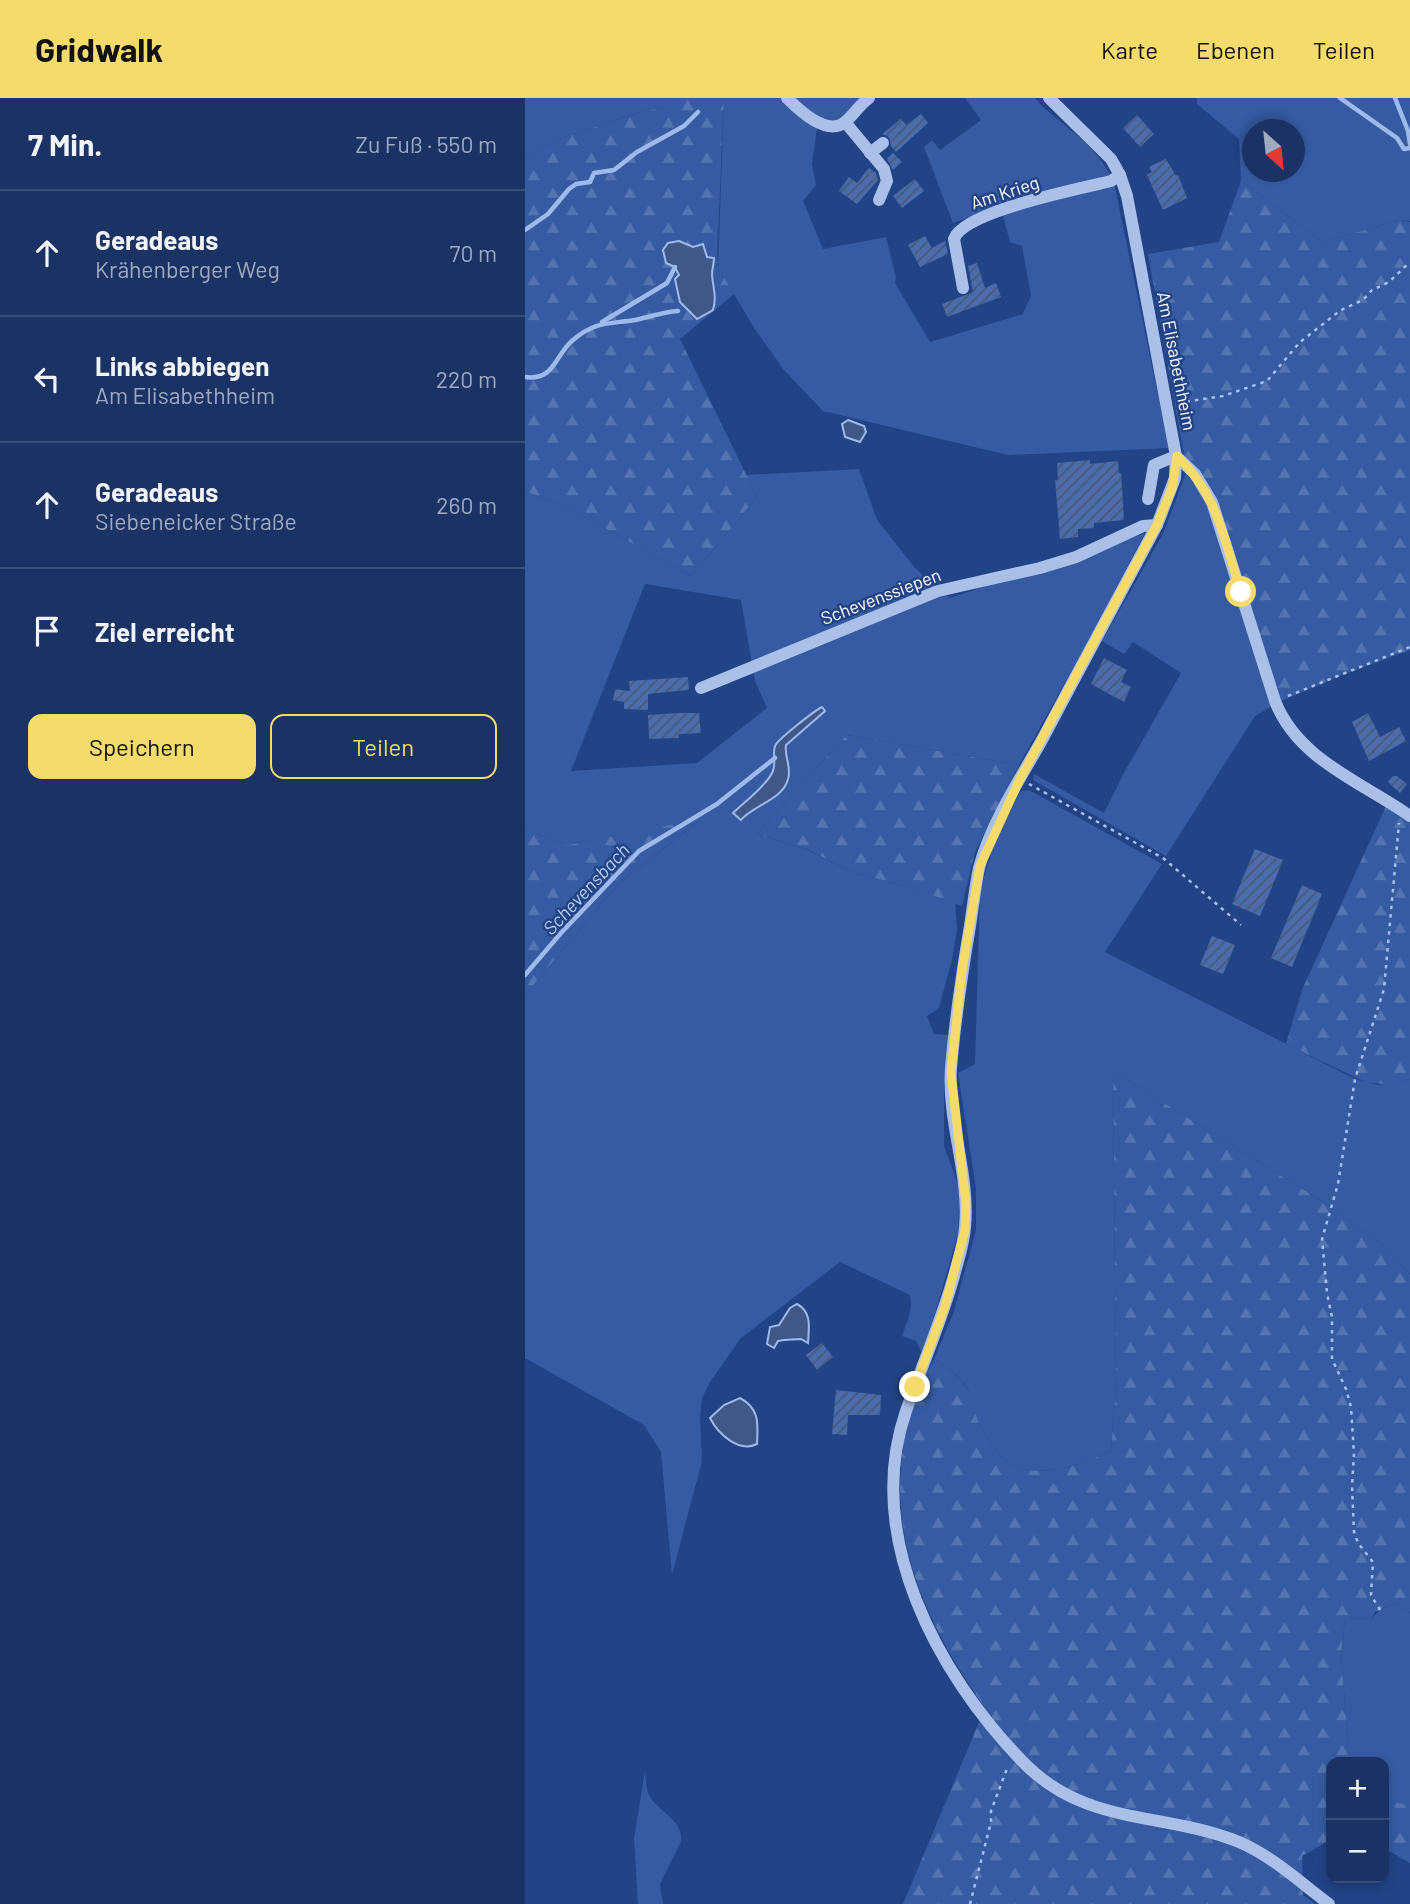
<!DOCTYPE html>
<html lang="de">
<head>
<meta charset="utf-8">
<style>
  :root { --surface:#1a3264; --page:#273e6d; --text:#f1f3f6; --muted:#9faabf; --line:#384d78; --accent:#f5db6c }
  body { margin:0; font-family:Barlow,sans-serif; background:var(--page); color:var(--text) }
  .controls { position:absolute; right:21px; bottom:21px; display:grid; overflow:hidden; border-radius:14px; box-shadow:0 4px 10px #0003 }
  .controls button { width:63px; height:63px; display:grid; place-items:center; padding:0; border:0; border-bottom:2px solid var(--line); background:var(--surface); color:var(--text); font:35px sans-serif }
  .compass { position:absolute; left:717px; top:21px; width:63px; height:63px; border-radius:50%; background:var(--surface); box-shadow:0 4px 10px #0003; rotate:153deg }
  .stop { position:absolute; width:21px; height:21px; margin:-16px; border:5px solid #f5db6c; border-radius:50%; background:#fff }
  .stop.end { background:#f5db6c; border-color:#fff; box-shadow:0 2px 7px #0008 }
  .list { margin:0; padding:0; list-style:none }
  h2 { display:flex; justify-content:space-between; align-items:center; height:91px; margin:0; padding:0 28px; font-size:30px }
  h2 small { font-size:23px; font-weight:400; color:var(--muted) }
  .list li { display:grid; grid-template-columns:46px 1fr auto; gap:21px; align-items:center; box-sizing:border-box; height:126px; padding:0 28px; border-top:2px solid var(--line) }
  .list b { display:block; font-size:26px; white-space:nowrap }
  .list p { margin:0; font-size:23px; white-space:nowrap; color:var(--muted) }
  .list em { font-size:23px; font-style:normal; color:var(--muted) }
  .actions { display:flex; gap:14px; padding:21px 28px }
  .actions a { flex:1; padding:16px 0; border:2px solid var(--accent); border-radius:14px; text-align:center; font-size:24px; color:var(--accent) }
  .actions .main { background:var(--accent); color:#111 }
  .icon { flex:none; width:38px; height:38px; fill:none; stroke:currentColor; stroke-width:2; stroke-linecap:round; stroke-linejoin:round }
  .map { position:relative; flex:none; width:885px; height:1806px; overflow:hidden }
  header { display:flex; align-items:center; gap:42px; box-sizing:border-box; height:98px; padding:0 35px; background:var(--accent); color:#111 }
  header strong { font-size:33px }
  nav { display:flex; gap:38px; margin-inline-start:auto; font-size:24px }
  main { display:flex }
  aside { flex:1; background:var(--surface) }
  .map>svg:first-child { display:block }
</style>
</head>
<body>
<header>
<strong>Gridwalk</strong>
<nav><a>Karte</a><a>Ebenen</a><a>Teilen</a></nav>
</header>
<main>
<aside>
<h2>7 Min.<small>Zu Fuß · 550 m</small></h2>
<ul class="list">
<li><svg class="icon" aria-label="ahead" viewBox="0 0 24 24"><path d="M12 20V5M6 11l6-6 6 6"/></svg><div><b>Geradeaus</b><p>Krähenberger Weg</p></div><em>70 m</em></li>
<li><svg class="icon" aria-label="left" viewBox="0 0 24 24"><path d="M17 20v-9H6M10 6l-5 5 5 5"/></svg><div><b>Links abbiegen</b><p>Am Elisabethheim</p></div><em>220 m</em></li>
<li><svg class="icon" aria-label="ahead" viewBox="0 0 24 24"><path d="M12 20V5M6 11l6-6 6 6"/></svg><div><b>Geradeaus</b><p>Siebeneicker Straße</p></div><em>260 m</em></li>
<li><svg class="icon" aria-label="arrive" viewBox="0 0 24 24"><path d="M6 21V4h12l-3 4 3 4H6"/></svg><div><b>Ziel erreicht</b></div></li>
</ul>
<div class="actions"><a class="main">Speichern</a><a>Teilen</a></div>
</aside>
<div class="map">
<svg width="885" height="1806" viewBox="0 0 885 1806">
  <defs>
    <pattern id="forest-firs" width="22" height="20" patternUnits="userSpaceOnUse" patternTransform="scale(1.75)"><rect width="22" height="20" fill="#365ba2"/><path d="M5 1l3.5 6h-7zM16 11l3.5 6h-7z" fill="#5474b0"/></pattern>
    <pattern id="building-hatch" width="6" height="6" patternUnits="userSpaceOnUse" patternTransform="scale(1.75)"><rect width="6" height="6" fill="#4a6cad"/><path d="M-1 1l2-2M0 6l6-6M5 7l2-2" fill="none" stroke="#4b5973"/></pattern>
  </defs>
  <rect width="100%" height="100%" fill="#224385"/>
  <g fill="#365ba2" fill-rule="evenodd">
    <path d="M0,0H152L136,10L118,13L36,40L0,60Z"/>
    <path d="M197,0H259L292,30L287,66L291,87L278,103L298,151L361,139L371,179L370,185L405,244L498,216L506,198L497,148L485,144L477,114L589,85L644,350L483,357L298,313L259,272L229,230L193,169L199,3Z"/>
    <path d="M266,0H337C331,6 324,16 317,20C300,30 279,9 266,0Z"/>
    <path d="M440,0H510L516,7C540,29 574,50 586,80L477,108L428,125L399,49L407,42L415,52L456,22Z"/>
    <path d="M672,0H885V123L875,122L798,144L716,83L714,41L672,6ZM727,32H769V74H727Z"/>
    <path d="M334,371L352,422L391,471L425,500L620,435L567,536L494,667L322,637L232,736L283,752L324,773L430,802L432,832L427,861L414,910L402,918L409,936L425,937L419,988V1048L435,1092L433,1136L398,1257L391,1243L377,1238C382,1224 388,1212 385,1197L315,1164L216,1240L185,1284L177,1300L175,1320L177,1363L147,1477L136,1354L119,1327L0,1260V897L93,786L175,722L43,747L0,732V393L49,413L166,478L232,399L221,377ZM120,486L216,502L230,583L242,610L172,665L46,673Z"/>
    <path d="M661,375L683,406L747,608L730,618L641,758L508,682L509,676L579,715L600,673L656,575L608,544L599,556L577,543L638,436Z"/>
    <path d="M504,692L637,766L580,854L832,982L853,987L885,981V1176L856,1145L792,1100L588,973L591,1287L586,1352C560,1366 510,1384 483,1364C471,1355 460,1338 454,1325C450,1316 449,1307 446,1299C441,1281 423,1270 409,1261L428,1216L451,1132V1091L433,975L450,966L455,792L467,753L493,697L497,693Z"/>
    <path d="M869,1505L885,1515V1708L859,1704V1664H825L816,1558L820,1521L847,1520L855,1512Z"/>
    <path d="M120,1673C121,1680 121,1691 124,1697C133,1714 159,1722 156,1744L135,1786L138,1806H113L109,1741Z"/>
  </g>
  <g fill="url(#forest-firs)">
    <path d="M152,0H197L199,3L192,157L193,169L209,196L155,241L232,399L166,478L49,413L0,393V60L36,40L118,13L136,10Z"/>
    <path d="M716,83L798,144L875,122L885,124V552L817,577L754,604L679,380L659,357L623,156L694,144Z"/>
    <path d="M322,637L494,667L450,754L437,808L390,791L324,773L284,752L232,736Z"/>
    <path d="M861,708L885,724V981L860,986L842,985L761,946L777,892Z"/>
    <path d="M176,721L93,786L0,897V732L43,747Z"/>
    <path d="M588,973L792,1100L856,1145L885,1176V1515L869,1505L850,1514L847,1520L820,1521L816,1558L825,1664H806V1743H803L777,1758L778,1797L790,1806H378L455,1622L463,1614C396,1520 351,1421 389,1304C394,1289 402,1275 409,1261C423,1270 436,1278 444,1294C449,1303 450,1315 454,1325C460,1338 471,1355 483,1364C510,1384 560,1366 586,1352L591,1287Z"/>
    <path d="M859,1703L885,1707V1765L859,1750Z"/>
  </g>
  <g fill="#405888" stroke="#9ebaea" stroke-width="2">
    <path d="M154,143L168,149L178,146L182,159L189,160C189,165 187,171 187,177C188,190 192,199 188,212L172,221L155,204L150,181L154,177L150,169L141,165L138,152L143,145Z"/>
    <path d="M323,322L339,328L341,334L335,344L320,339L317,326Z"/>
    <path d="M297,609L300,613L261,647C259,659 267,669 263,681C258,702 228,707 216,722L208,715C218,705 241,688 247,675C252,666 247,657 250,648C252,642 289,613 297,609Z"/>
    <path d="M272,1206C287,1214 284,1229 283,1245L276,1241C268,1242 262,1241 253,1243L249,1250L242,1246L245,1229L254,1227L265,1210Z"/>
    <path d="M215,1300C235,1311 233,1325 232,1346C214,1355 193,1336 185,1320L199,1307Z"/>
  </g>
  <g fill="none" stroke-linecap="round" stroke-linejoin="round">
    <g stroke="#9ebaea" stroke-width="4.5">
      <path d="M815,0L872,40L879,51L885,50"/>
      <path d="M870,0L883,33L885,46"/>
      <path d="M0,132L23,116L44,91L51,86L65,84L69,75L89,72L112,54L159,28L173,14"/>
      <path d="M77,224L142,185L150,169"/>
      <path d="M0,279C30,283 29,258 48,242C70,223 84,226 110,222C124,219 138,214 153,213"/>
      <path d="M0,877L36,835L114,753L192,706L250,660"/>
    </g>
  </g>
  <g fill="url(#building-hatch)">
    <path d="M396,16L403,25L371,54L366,48L364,39L357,36L376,21L381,27Z"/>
    <path d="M612,17L629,36L615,49L598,30Z"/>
    <path d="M368,55L377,64L368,72L362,61Z"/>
    <path d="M641,61L651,78L653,77L662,100L638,112L622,77L627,74L624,69Z"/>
    <path d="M344,70L351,75L353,82L332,106L314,93L324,79L332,85Z"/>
    <path d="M390,81L399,93L377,110L368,98Z"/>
    <path d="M400,138L407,150L420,143L423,156L395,169L383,147Z"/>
    <path d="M452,165L460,190L471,185L476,199L422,219L417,206L448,194L443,168Z"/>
    <path d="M565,362V366L593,363L594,375H596L599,422L569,425V430L553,431V439L535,441L530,382H533L532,365Z"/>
    <path d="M579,560L602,572L596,584L606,589L599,604L566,586Z"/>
    <path d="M163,579L164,592L123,596V612L99,611V604L88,602L90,591L105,593L104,583Z"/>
    <path d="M154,615H174L176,635L154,636V640L124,641L123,617Z"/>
    <path d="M843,615L855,639L874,629L881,643L844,663L827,624Z"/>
    <path d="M868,678H872L882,686L875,695L863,684Z"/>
    <path d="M730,751L758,762L735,818L707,806Z"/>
    <path d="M777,787L797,796L767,869L746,860Z"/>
    <path d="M687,838L710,847L698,876L675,867Z"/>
    <path d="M297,1245L308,1259L292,1272L281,1257Z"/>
    <path d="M311,1292L356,1297L355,1317H323L322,1337L307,1336Z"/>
  </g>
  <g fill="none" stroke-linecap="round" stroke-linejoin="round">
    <g stroke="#aac0e9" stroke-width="2.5" stroke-dasharray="3.5 5" stroke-linecap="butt">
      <path d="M653,305L698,298L742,283L775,244L816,212L838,202L847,192L864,184L885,164"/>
      <path d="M763,598L885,549"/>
      <path d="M504,686L638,760L716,827"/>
      <path d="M855,1512L846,1497L848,1464L833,1445L829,1434L827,1388L829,1356L826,1309L821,1291L807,1261V1219L802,1195L797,1141L813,1086L830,981L859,891L874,725"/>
      <path d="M445,1806L466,1724V1713L483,1668"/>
    </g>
    <g stroke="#aac0e9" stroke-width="12">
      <path d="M262,0C274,12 302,39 320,24C329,17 334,7 344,0"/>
      <path d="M524,0L586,61L595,77L602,98L651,358L650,380L632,427C594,498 555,570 517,642C495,681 465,727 454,770C450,789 448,809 445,828C437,875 430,923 426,970C422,1023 445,1076 440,1129C439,1146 433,1162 429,1178C416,1224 397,1268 381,1313C338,1438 412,1575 497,1663C560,1729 637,1713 714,1744C747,1758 776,1785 804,1806"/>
      <path d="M320,24L359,71L362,83L354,102"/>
      <path d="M345,55L358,45"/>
      <path d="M438,190L429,141C439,113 555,91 586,83L595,77"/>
      <path d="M651,358L670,376L687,404L750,603C773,662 837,684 885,718"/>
      <path d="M623,401L629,367L651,358"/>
      <path d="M176,590L413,493L515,470L551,459L618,428L632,427"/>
    </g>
  </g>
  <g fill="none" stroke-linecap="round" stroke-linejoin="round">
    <path stroke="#f5db6c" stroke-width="9" d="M390,1289L420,1208L440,1132L441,1106L426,974L437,872L455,768L495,681L632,427L647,390L652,358C693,397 699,441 716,494"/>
  </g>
  <g text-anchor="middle" stroke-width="5" stroke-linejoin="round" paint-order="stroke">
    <g font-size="18" fill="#fff" stroke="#224385">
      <text transform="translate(480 95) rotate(-18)" y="6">Am Krieg</text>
      <text transform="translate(651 263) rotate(79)" y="6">Am Elisabethheim</text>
      <text transform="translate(356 499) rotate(-21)" y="6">Schevenssiepen</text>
    </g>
    <g font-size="19" font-style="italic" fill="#b6cbf0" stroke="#224385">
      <text transform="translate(61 791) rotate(-47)" y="7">Schevensbach</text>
    </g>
  </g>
</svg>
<div class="controls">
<button>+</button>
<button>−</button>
</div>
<svg class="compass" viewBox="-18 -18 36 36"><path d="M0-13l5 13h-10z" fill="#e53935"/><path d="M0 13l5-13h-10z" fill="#9faabf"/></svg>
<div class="stop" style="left:716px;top:494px"></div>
<div class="stop end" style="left:390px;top:1289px"></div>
</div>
</main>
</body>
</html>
